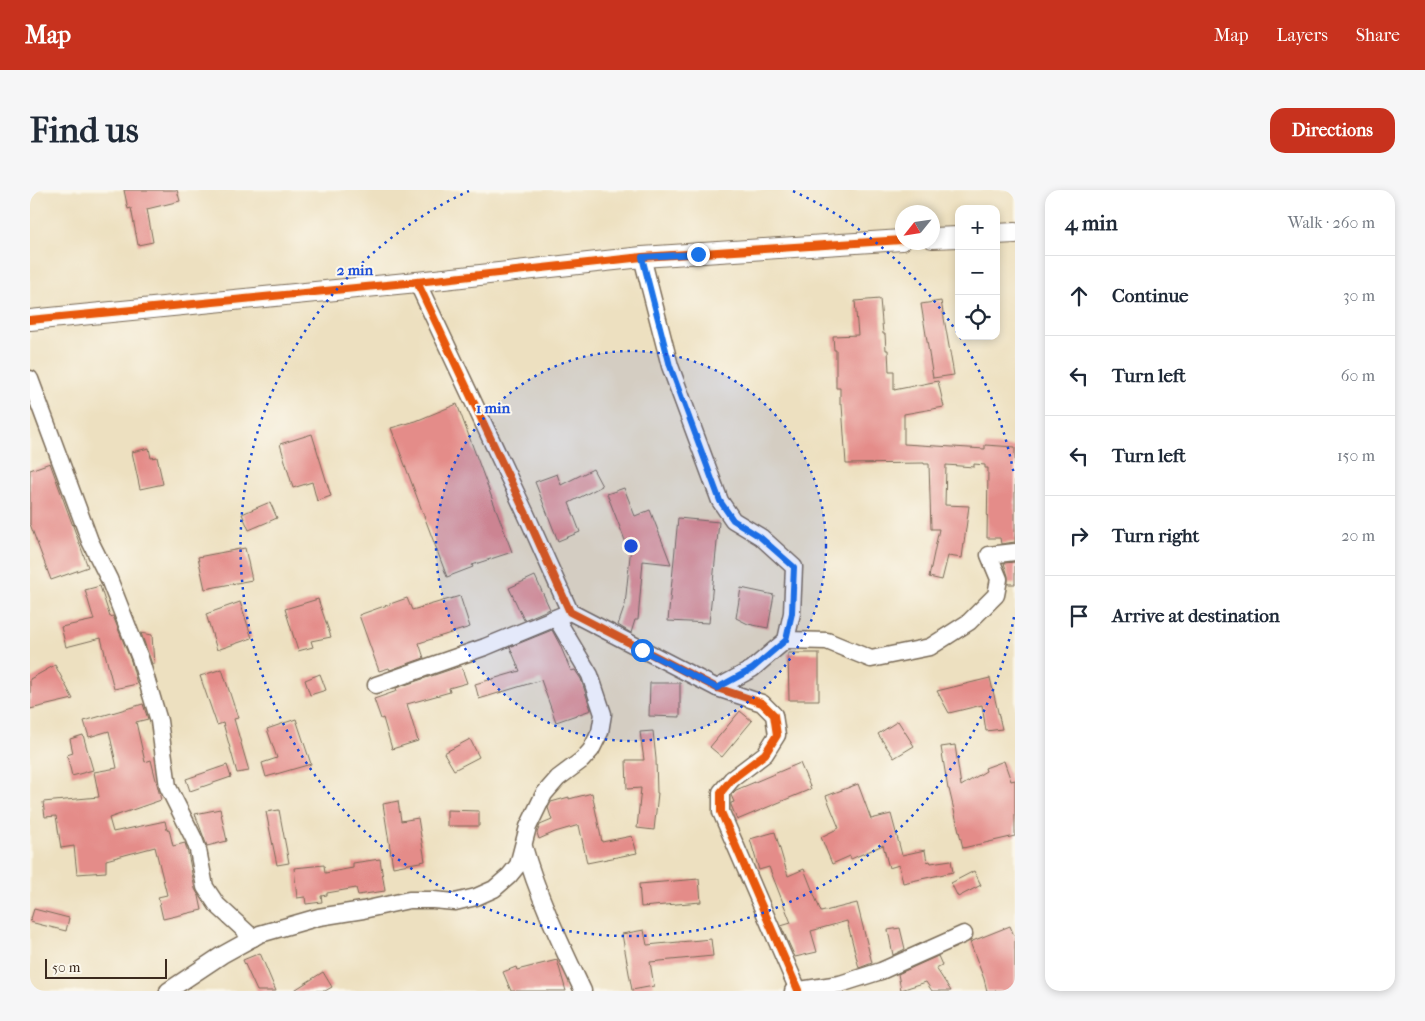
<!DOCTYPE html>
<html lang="en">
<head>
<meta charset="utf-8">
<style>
  :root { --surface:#fff; --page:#f6f6f7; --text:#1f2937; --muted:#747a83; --line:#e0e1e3; --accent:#c8321e }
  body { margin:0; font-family:"IM FELL French Canon",serif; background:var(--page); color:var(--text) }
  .controls { position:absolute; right:15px; top:15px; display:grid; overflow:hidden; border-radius:10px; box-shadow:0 2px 8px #0003 }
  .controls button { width:45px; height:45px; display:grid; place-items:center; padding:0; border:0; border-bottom:1px solid var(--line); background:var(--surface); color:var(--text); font:25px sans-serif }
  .compass { position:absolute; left:865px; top:15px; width:45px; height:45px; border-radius:50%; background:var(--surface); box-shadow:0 2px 8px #0003; rotate:240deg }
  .scale { position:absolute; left:15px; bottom:12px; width:122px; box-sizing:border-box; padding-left:5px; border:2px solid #3b2a1e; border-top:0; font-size:14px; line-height:18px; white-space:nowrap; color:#3b2a1e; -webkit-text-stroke:4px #fbf7ec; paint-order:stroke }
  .stop { position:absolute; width:15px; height:15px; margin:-11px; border:4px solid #1a73e8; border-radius:50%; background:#fff }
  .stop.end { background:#1a73e8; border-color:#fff; box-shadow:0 1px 5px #0008 }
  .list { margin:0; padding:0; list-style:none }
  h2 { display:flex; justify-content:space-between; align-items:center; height:65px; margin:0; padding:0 20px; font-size:21px }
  h2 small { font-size:16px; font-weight:400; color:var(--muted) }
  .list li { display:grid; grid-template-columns:32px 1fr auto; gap:15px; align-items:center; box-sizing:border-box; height:80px; padding:0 20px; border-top:1px solid var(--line) }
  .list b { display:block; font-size:19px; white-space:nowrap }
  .list em { font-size:16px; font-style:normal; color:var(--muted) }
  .icon { flex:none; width:28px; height:28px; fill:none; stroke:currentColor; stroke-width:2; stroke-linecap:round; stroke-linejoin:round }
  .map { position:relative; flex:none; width:985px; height:801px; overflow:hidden; border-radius:15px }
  header { display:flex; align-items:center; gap:30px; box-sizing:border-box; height:70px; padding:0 25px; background:var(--accent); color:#fff }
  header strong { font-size:24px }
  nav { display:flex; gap:28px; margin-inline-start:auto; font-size:18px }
  .intro { display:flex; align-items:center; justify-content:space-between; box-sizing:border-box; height:120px; padding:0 30px }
  h1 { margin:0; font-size:35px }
  .button { padding:12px 22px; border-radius:15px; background:var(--accent); color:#fff; font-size:18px; font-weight:700 }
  main { display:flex; gap:30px; padding:0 30px }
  aside { flex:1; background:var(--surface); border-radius:15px; box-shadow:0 2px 8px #0003 }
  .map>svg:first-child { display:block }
</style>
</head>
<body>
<header>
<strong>Map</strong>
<nav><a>Map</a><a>Layers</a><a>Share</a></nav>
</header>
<div class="intro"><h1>Find us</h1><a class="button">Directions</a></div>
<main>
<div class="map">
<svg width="985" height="801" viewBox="0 0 985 801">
  <rect width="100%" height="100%" fill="#fbf7ec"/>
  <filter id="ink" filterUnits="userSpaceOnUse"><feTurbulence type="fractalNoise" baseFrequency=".02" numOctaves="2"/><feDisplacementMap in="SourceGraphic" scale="10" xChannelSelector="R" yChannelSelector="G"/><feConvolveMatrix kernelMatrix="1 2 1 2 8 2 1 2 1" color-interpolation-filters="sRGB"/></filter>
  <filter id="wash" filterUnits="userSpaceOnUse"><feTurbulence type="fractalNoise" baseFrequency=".0096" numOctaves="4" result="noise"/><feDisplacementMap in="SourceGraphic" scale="20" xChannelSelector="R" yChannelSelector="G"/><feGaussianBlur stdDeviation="1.12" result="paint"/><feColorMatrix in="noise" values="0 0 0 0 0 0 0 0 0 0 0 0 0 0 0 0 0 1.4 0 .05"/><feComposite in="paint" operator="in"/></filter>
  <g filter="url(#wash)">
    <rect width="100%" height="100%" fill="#ede0c0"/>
    <g id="blocks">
      <g fill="#e48c89">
        <path d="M94,0H147L150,11L117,19L123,52L108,55L101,18L98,19Z"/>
        <path d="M850,109L853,144H855L856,160H858L859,181H864V200L908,191L914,217L874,224V254L955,259V255L985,257V352L971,354L970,348H957L958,278H955V275L944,274V277L916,275L915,315L939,316L932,368L918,366L912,390L899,387L909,339H901L899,274H894V273L816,274L812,215H810V198H806V160H804L803,146L828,145L825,111Z"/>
        <path d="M911,111L924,185L903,188L891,114Z"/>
        <path d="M427,214L482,362L442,375L443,377L417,387L361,238L386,231Z"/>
        <path d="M282,244L301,306L287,311L282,292L263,298L250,254Z"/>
        <path d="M119,258L121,268L127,267L133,294L110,299L102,262Z"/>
        <path d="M20,273L58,377L21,390L0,334V280Z"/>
        <path d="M563,279L572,296L539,313L550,342L528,351L505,292L527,284L531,295Z"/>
        <path d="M594,298L605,326L620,320L641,374L613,371L608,430H605L601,443L588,435L595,415L601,356L598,358L577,304Z"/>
        <path d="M240,312L247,328L219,340L212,324Z"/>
        <path d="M648,328L689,332L679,433L638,431Z"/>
        <path d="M215,358L222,390L175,399L168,367Z"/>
        <path d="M985,372V394H978V386L974,373Z"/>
        <path d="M505,386L520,419L494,430L479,398Z"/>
        <path d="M70,396L80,427L83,426L101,471L107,494L84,499L71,448L36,457L31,437L64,430L55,400Z"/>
        <path d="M711,398L744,405L738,438L718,434L706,428Z"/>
        <path d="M430,406L440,437L389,453L394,468L360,480L359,478L349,481L329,425L377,408L382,420Z"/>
        <path d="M288,409L301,447L281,451L283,457L268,461L255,419Z"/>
        <path d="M210,412L222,448L187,460L176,424Z"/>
        <path d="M522,440L530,455L541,481L545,480L551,489L561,520L526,532L511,490L449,509L445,494L490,481L480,457Z"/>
        <path d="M111,443L122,445L124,474H122Z"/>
        <path d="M758,463H789V510H759Z"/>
        <path d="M25,475L43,509L0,519V489Z"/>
        <path d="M431,476L437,493L419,498L420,502L377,514L388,551L362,559L353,528L351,529L344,509L367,501L366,498Z"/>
        <path d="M192,479L208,528L204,529L219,581L207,583L193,533L187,535L170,486Z"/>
        <path d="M290,484L296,500L280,505L275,490Z"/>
        <path d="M960,488L972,539L956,541L952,515L919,523L907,501Z"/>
        <path d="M620,493H650V527L619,526Z"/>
        <path d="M113,514L118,529L106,532L115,572L121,570L131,610L79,628L83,642L135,631L137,640L139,639L143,656L155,653L158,663L165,699L169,706L172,720L133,729L128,707L137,705L125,657L76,670V682L47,684L44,656L31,658L26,626L15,627L13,612L69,607L64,582L87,578L79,541L59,547L54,531Z"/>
        <path d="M710,521L722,531L692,567L680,557Z"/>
        <path d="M266,529L281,574L236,587L232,573L247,568L237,539Z"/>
        <path d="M868,531L884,556L864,568L848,544Z"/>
        <path d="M623,541L626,569L627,603H628L624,640L607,638L611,598L597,599L596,570H614L610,542Z"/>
        <path d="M53,545L63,580L42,586L37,565L43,563L40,549Z"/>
        <path d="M440,549L449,567L424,580L414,563Z"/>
        <path d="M925,555L931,596L956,581L955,578L974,571L981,591L985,590V646L933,658L919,599H918L911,557Z"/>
        <path d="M770,573L781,599L707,630L701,615V613L704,612L701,605L706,600Z"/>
        <path d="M197,575L201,587L160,601L156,589Z"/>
        <path d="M828,594L841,629L861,624L872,665L895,660L897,672L900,671L901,673L921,670L923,682L873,693L869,675L859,678L853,655L821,669L820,666L802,674L791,647L809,638L796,606Z"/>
        <path d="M562,603L572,652L602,646L607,663L557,673L549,635L525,642L509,649L507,643L510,635L522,630L518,618L521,612L539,607V609Z"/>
        <path d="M368,611L371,631L388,628L395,671L363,677L353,614Z"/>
        <path d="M190,619L197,651L177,656L165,624Z"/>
        <path d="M249,620L259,673L247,675L236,622Z"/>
        <path d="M417,620L449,621V636H417Z"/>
        <path d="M745,642L758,686L774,679L791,722L827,713L842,773L829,778L817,731L781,741L787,762L765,767L751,736L761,733L739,677L729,680L720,649Z"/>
        <path d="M350,669L355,701L328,705L326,698L297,703V705L291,706L292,712L276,714L275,707L267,708L264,678L294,675L295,683L323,678V673Z"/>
        <path d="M944,681L951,695L928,707L921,693Z"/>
        <path d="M669,689L671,712L611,717L609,694Z"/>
        <path d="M4,719L39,728L36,741L0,732Z"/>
        <path d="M980,736L985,748V801H957L954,789L940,752Z"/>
        <path d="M870,738L875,759L863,765L858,740Z"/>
        <path d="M614,740L617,755L681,749L683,766L620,772L624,796L602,800L592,744Z"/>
        <path d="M230,763L246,801H227L213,770Z"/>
        <path d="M908,766L912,775L906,778L921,801H902L896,792L871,800L868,784Z"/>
        <path d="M527,770L536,801H481L473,782L486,777L487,780Z"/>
        <path d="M293,782L302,797L295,801H263Z"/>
      </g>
    </g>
  </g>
  <g filter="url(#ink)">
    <use href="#blocks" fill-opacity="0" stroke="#796a57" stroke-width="1"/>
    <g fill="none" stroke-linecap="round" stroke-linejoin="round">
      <g stroke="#796a57" stroke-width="19">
        <g id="minor">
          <path d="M612,67L640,176L690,311L703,330L731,347L764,377L762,423L756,450L722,479L687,498"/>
          <path d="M387,92L496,324L540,422L687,498L732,513L744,525L747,545L735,564L702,589L691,602V622L768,800"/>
          <path d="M0,189L60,351L79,389L110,468L129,531L138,597L164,649L168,660L175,697L187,715L223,748"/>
          <path d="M756,450L797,451L841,469L900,457L939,432L966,405L969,389L959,365L985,362"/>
          <path d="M346,495L455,457L535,424"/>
          <path d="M494,657C508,707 531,754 553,801"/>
          <path d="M138,801L192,765L230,744L289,727L333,720L379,710H403L425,712L446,707L464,699L479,686L488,675L498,637L514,604L528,588L552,570L561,560L570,542L573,524L560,485L526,428"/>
          <path d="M763,801L810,794L851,781L934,744"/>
        </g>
      </g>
      <g stroke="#796a57" stroke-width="22">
        <g id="tertiary">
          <path d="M966,44L985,43"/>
          <path d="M902,48L929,47"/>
          <path d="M0,130L387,92L612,67L872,50"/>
        </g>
      </g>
      <use href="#minor" stroke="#fff" stroke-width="16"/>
      <use href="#tertiary" stroke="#fff" stroke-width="20"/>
      <g stroke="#fbf7ec" stroke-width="11">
        <g id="cycleway">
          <path d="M387,92L496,324L540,422L687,498L732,513L744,525L747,545L735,564L702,589L691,602V622L768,800"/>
          <path d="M0,130L387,92L612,67L872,50"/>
        </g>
      </g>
      <use href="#cycleway" stroke="#e8590c" stroke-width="8"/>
    </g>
  </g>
  <g fill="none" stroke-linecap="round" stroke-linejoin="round" filter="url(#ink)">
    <path stroke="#1a73e8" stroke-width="6" d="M612,460L687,498L722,479L756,450L762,423L764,377L730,347L703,330L690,311L640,176L612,67L668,64"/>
  </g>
  <circle cx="601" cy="356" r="195" fill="#1d4ed8" fill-opacity=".12"/>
  <g fill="none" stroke="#1d4ed8" stroke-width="2.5" stroke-dasharray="2.5 5">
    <circle cx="601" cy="356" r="195"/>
    <path d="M984 427A390 390 0 1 1 439 1M763 1A390 390 0 0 1 984 285"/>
  </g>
  <circle cx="601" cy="356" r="8" fill="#1d4ed8" stroke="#fbf7ec" stroke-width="2.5"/>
  <g font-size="15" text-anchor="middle" font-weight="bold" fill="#1d4ed8" stroke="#fbf7ec" stroke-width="4" stroke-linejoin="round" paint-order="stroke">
    <text x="325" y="85">2 min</text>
    <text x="463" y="223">1 min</text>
  </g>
</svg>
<div class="controls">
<button>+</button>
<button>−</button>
<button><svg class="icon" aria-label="locate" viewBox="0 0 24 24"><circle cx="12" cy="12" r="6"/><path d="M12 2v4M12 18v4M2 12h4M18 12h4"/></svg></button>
</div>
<svg class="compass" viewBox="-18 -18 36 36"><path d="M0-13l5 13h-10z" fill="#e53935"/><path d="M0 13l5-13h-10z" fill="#747a83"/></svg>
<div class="scale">50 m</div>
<div class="stop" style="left:612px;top:460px"></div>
<div class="stop end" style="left:668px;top:64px"></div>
</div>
<aside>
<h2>4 min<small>Walk · 260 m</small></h2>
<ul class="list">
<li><svg class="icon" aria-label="ahead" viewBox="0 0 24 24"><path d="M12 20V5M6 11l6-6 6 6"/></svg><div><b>Continue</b></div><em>30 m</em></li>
<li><svg class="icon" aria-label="left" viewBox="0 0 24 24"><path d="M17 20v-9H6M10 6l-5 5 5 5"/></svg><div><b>Turn left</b></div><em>60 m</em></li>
<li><svg class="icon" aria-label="left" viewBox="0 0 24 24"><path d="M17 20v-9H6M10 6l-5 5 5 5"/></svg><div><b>Turn left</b></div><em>150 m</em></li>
<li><svg class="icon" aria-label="right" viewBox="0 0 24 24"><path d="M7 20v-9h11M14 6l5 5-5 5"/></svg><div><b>Turn right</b></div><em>20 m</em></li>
<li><svg class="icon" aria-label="arrive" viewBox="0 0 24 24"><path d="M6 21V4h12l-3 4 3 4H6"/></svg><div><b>Arrive at destination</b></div></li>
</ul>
</aside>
</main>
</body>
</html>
